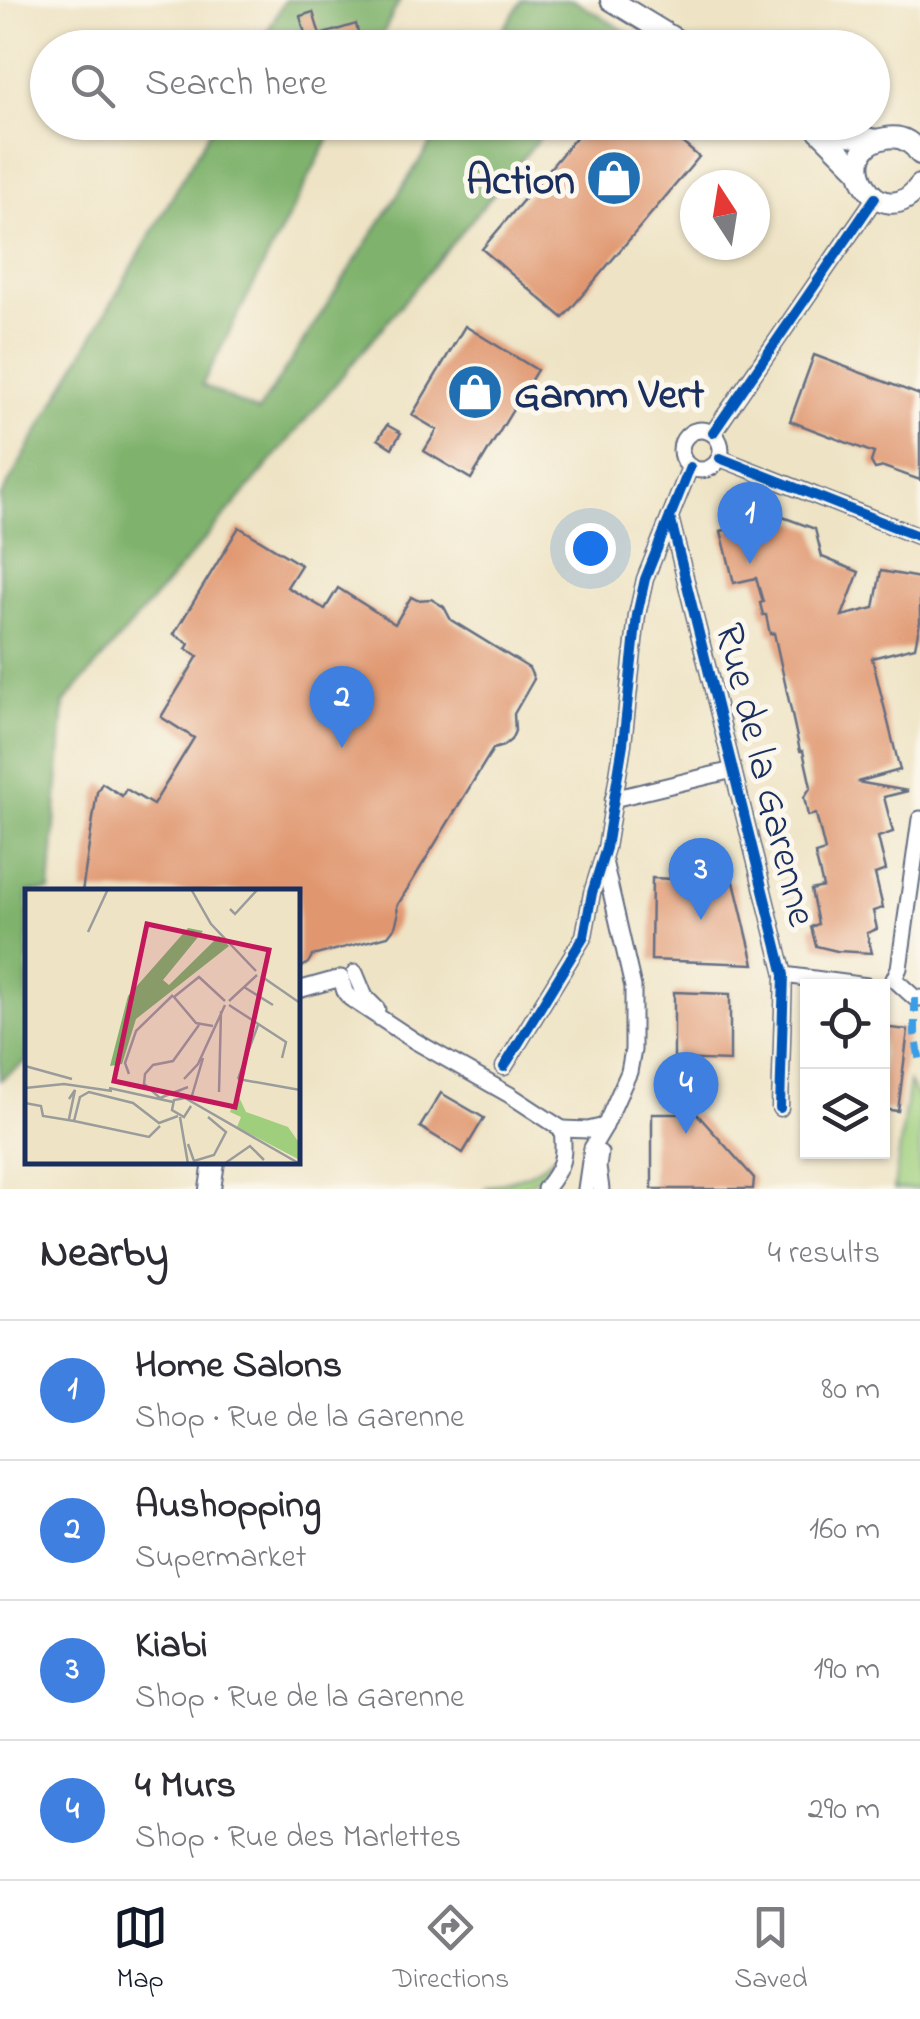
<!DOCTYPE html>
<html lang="en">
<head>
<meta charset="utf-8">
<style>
  :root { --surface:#fff; --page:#f7f7f7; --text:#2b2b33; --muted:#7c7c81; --line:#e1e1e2; --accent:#111827 }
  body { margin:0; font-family:"Indie Flower",sans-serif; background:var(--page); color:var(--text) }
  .controls { position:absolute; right:30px; bottom:30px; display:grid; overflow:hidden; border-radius:0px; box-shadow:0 2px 8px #0004 }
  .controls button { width:90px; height:90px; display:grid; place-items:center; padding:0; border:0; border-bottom:2px solid var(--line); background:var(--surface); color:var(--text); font:50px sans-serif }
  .compass { position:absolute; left:680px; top:170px; width:90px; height:90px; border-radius:50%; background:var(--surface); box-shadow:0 2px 8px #0004; rotate:348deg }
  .you { position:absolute; left:590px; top:548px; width:35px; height:35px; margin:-25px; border:8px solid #fff; border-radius:50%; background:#1a73e8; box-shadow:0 0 0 15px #1a73e833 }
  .badge { display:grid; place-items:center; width:65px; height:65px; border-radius:50%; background:var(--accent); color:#fff; font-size:32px; font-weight:700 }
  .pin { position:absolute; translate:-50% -82px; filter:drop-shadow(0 2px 5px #0008) }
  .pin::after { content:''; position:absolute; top:52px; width:35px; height:30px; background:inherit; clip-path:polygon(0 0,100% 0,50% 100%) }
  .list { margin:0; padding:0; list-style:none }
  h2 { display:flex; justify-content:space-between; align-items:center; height:130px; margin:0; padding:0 40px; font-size:42px }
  h2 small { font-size:32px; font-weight:400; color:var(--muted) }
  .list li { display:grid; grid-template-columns:65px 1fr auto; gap:30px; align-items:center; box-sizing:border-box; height:140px; padding:0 40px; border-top:2px solid var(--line) }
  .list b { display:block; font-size:38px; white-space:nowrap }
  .list p { margin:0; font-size:32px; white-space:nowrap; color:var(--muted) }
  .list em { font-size:32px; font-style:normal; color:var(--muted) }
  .icon { flex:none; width:55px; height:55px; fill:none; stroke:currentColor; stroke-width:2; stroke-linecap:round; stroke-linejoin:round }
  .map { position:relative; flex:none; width:920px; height:1189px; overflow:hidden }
  .search { position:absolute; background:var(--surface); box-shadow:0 2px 8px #0004; left:30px; right:30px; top:30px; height:110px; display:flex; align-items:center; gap:25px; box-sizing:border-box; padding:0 35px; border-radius:55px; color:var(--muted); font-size:38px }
  .sheet { height:690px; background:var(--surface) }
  nav { display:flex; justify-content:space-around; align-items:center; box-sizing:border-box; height:140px; border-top:2px solid var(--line); background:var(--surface); font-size:28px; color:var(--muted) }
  nav a { display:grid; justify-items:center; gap:5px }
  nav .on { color:var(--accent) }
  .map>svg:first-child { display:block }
</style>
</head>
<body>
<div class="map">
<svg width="920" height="1189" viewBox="0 0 920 1189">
  <rect width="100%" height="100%" fill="#fbf7ec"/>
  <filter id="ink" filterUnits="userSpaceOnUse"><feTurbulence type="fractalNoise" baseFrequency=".01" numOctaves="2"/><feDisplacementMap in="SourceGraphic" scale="20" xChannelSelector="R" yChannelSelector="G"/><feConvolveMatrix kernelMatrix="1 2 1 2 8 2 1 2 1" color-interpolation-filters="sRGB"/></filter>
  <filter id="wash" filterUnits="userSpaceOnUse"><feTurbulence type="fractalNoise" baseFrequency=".0048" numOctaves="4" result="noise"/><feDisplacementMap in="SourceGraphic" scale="40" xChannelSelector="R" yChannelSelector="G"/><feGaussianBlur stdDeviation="2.25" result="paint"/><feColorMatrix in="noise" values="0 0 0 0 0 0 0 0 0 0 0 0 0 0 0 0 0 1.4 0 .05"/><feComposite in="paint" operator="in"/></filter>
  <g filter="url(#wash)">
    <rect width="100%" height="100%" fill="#eee3c4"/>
    <g fill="#9fcf7d" stroke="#5d7f6e" stroke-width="2.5">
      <path d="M909,1082L920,1102V1189H894Z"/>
      <path d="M555,1156C537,1189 519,1189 483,1189L529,1174Z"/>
    </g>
    <g fill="#7fb26c" stroke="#4d7065" stroke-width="2.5">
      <path d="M285,0H400L376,47L258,48Z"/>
      <path d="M522,0H573L627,32L614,47H492Z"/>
      <path d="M215,122L337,123L202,385L258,412L444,123H552L254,482L64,703L50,891L28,892L27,1061L0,1080V498Z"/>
    </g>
    <g id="blocks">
      <g fill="#e09770">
        <path d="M313,12L320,35L356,24L360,41L341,48H309L300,16Z"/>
        <path d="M589,122H658L699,157L563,318L482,249Z"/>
        <path d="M465,326L537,370L471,479L424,451L437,430L412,415Z"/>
        <path d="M814,355L920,395V480L884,467L875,469L871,462L874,453L790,421Z"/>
        <path d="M387,425L401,433L392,448L378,439Z"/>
        <path d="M780,516L815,529L822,557L859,572L842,616L874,608L881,571L920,578V622L915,647L872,658L900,770L857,782L908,791L884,797L893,832L878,837L886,870L875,874L883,908L873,911L877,929L867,933L872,953L837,951L816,946L811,927L818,924L811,890L823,887L815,854L825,851L816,814L808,816L804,797L811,787L803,751H800L774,633L770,634L766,615H763L760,603L763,602L756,578L734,583L721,531Z"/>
        <path d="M239,527L301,565L287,587L325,609L338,588L395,624L411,597L417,600L431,599L444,607L451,620L529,668L534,679L514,714L515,731L511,740L503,746L493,749L397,906L398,916L395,927L388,936L312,956L308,963L298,970V892H82L97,792L102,783L122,796L126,789L153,805L194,738L161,717L198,656L186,649L189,644L174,634Z"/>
        <path d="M652,878L734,882L754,964L651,960Z"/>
        <path d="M674,992L730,994V1061L674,1059Z"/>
        <path d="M882,1027L908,1030L898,1111L882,1109Z"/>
        <path d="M441,1093L484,1118L463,1153L420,1127Z"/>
        <path d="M652,1114H697L754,1178L753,1189H652Z"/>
      </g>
    </g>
  </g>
  <g filter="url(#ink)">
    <use href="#blocks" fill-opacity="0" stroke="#656e82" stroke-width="2.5"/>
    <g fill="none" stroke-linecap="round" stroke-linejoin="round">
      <g stroke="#656e82" stroke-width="19">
        <g id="minor">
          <circle cx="701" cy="450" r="20"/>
          <path d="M713,433L875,198"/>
          <path d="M720,458L920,537"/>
          <path d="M670,517L784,975L780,1108"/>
          <path d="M613,799L733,770"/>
          <path d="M355,973L365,997L377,1009"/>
          <path d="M784,975L867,986"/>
          <path d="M894,979L899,968L920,819"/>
          <path d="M894,979L915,998H920"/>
          <path d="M298,990L341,978L345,992L350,998L415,1041L510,1095L562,1129C565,1157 563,1167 545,1189"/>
          <path d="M504,1067L584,936L592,893L606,848L623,744L637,615L645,579L690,467"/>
          <path d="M562,1129L588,1130L605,1126"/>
          <path d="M600,1153L598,1167L601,1189"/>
          <path d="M586,1189L592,1148L605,1126L629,1072L633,1050V987L604,861"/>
        </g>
      </g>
      <g stroke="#656e82" stroke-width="24">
        <g id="major">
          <path d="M611,0L690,48"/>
          <path d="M810,122L859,171"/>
          <path d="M817,123L848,135L878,140"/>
          <path d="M920,154C912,142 901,135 886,138C827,147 879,241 920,185"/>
          <path d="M210,1189L214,1162"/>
        </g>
      </g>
      <use href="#minor" stroke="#fff" stroke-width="15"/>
      <use href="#major" stroke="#fff" stroke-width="20"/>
      <path stroke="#3b9de6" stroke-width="8" stroke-dasharray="15 8" stroke-linecap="butt" d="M915,998V1033L920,1062"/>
      <g stroke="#fbf7ec" stroke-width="16">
        <g id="cycleway">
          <path d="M713,433L875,198"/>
          <path d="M720,458L920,537"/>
          <path d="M670,517L784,975L780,1108"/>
          <path d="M504,1067L584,936L592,893L606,848L623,744L637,615L645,579L690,467"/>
        </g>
      </g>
      <use href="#cycleway" stroke="#0057b8" stroke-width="10"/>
    </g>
  </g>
  <defs>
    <g id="shop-disc" transform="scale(2.875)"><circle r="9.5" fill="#1f6fb2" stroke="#fbf7ec"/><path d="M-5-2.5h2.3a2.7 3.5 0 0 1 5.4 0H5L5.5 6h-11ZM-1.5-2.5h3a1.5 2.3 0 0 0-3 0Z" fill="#fff"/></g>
  </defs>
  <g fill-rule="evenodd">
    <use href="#shop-disc" x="614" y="178"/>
    <use href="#shop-disc" x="475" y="392"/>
  </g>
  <g text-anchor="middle" stroke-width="10" stroke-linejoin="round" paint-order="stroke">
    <g font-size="42" font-weight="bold" fill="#1b2f5e" stroke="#fbf7ec" text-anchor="end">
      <text x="575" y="193">Action</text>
      <text x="514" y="407" text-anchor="start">Gamm Vert</text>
    </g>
    <g font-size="42" fill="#1b2f5e" stroke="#fbf7ec">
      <text transform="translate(768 774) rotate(76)" y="15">Rue de la Garenne</text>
    </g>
  </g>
  <g transform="translate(25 889)">
    <rect width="275" height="275" fill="#eee3c4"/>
    <path d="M212,204L221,223L263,238L275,255V271L212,238L216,228L205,223Z" fill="#9fcf7d"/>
    <path d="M163,39L178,42L138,91L144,96L194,47L204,57L111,130L97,175L85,177L103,107Z" fill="#7fb26c"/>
    <path fill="none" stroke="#9a9b9b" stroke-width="2.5" d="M166,0L186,35L231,82M205,20L210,25L233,0M63,43L83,0M236,87L275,114M219,98L248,116M204,112L232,86M204,116L261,153L257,169M188,137L171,134L149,108L174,88L200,112M0,177L47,190M104,185L100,174L111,142L148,106M159,190L173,175L200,116M213,190L275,201M213,190L233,136M0,199L39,195L87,202M84,199L148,213M194,203L196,122M135,209L119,195L120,185L128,176L148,172L174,136M135,209L163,198M44,210L50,201L44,230M166,210L178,169M0,214L16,217L18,227L49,232M166,217L159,228L147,221L149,211L160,209L275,275M155,228L163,275M135,237L124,248L49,232L55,208L64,203L108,214L134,234L153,227M163,255L169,272L189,266L201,243L183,228M199,275L225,257L239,271"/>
    <path fill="#c2185b" fill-opacity="0.15" stroke="#c2185b" stroke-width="5" d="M122,35L244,61L210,218L89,192Z"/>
    <rect width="275" height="275" fill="none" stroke="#1b2f5e" stroke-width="5"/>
  </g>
</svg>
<div class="controls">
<button><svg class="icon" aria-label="locate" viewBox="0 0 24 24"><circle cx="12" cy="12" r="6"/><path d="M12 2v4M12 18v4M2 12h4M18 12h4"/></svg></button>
<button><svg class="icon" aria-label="layers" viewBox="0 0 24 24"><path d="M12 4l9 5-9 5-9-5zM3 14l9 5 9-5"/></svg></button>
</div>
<svg class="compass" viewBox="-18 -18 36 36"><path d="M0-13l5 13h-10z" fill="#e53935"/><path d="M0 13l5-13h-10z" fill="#7c7c81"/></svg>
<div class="you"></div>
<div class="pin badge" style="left:750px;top:564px;background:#3f7fe0">1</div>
<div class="pin badge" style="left:342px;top:748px;background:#3f7fe0">2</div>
<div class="pin badge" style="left:701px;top:920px;background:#3f7fe0">3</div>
<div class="pin badge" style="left:686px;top:1134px;background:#3f7fe0">4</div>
<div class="search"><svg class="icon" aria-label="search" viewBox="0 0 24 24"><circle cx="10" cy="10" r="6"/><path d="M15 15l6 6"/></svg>Search here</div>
</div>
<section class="sheet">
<h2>Nearby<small>4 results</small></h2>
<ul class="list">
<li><span class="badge" style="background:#3f7fe0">1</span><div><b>Home Salons</b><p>Shop · Rue de la Garenne</p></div><em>80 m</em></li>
<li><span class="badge" style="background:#3f7fe0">2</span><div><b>Aushopping</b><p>Supermarket</p></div><em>160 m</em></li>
<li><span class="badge" style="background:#3f7fe0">3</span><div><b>Kiabi</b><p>Shop · Rue de la Garenne</p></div><em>190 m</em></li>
<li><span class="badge" style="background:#3f7fe0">4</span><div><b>4 Murs</b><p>Shop · Rue des Marlettes</p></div><em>290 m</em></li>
</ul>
</section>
<nav>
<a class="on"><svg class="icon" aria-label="map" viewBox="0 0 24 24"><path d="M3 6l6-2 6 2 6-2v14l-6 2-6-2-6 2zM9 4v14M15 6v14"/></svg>Map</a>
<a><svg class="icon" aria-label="directions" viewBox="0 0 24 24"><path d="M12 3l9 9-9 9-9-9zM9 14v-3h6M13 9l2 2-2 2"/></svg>Directions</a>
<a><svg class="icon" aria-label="saved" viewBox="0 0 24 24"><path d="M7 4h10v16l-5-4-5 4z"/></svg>Saved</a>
</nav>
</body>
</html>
